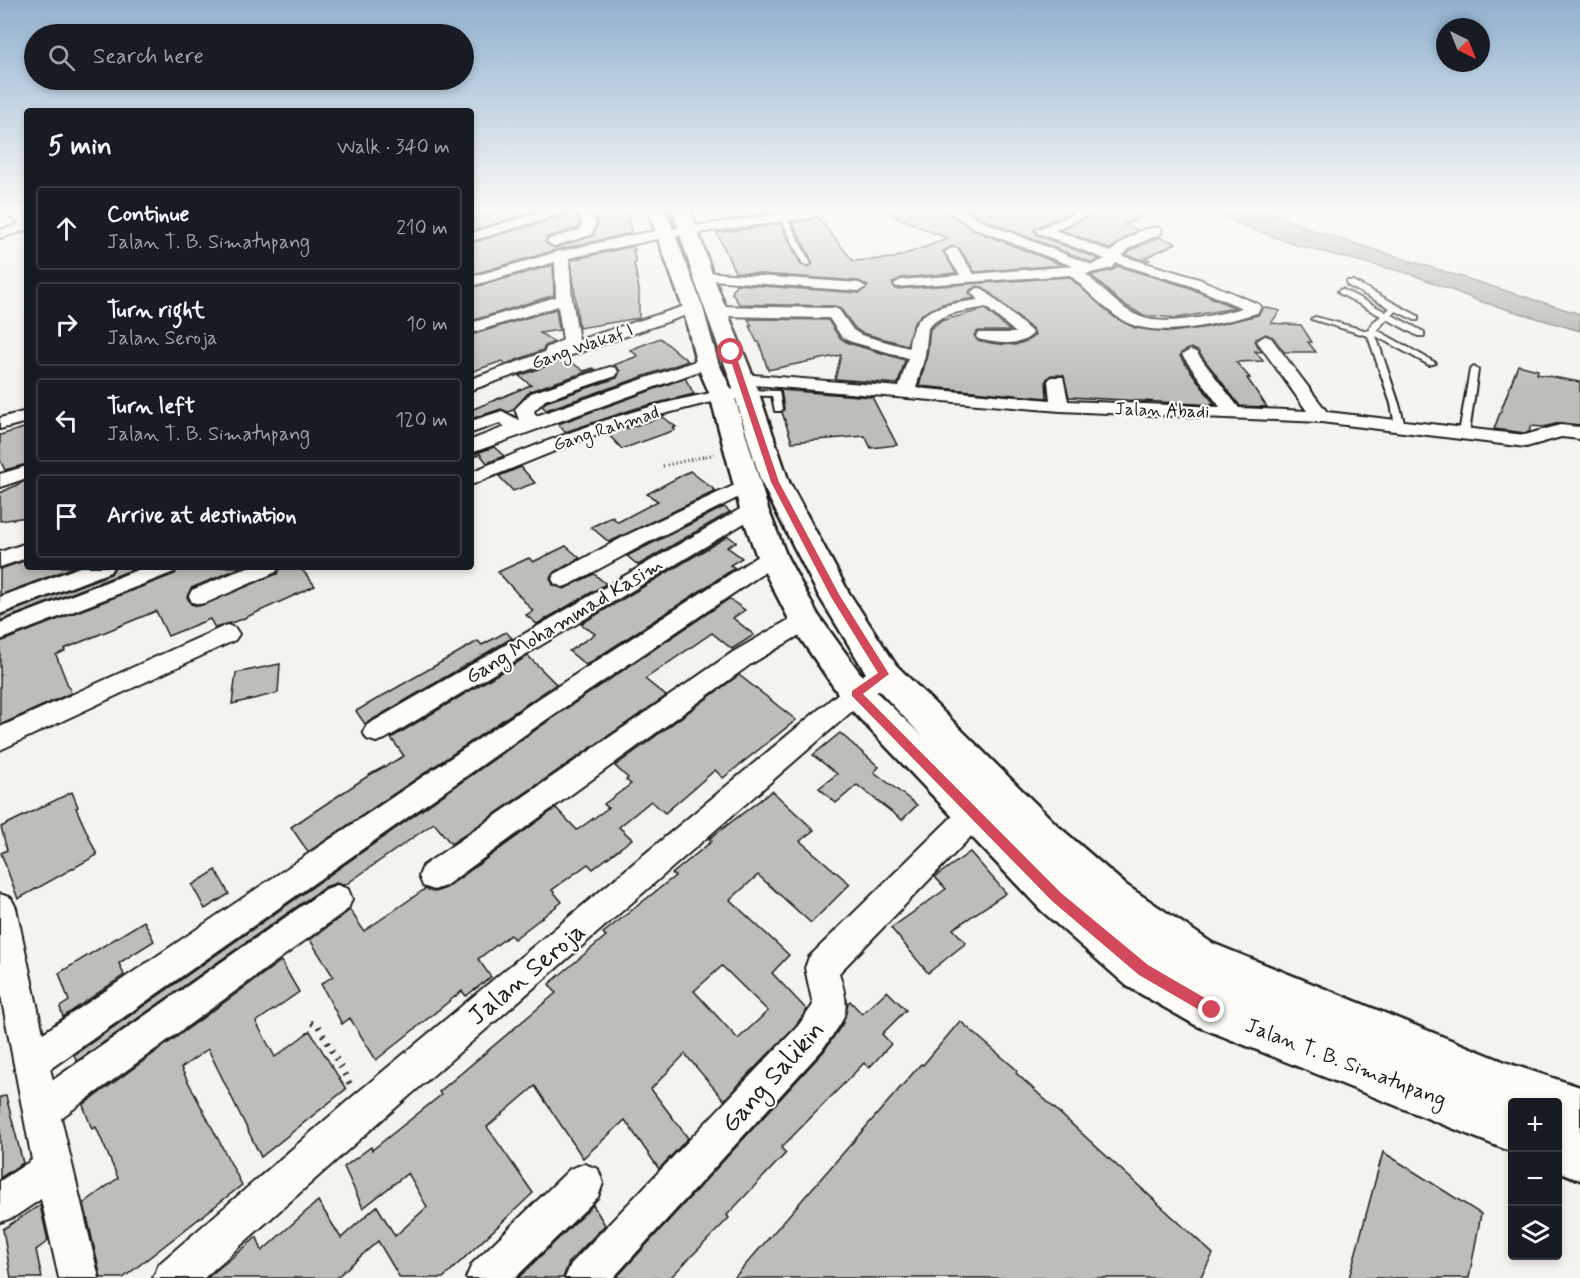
<!DOCTYPE html>
<html lang="en">
<head>
<meta charset="utf-8">
<style>
  :root { --surface:#171b24; --page:#20242c; --text:#f1f3f6; --muted:#9ea1a6; --line:#363941 }
  body { margin:0; font-family:Mynerve,sans-serif; background:var(--page); color:var(--text) }
  .controls { position:absolute; right:18px; bottom:18px; display:grid; overflow:hidden; border-radius:6px; box-shadow:0 3px 9px #0003 }
  .controls button { width:54px; height:54px; display:grid; place-items:center; padding:0; border:0; border-bottom:2px solid var(--line); background:var(--surface); color:var(--text); font:30px sans-serif }
  .compass { position:absolute; left:1436px; top:18px; width:54px; height:54px; border-radius:50%; background:var(--surface); box-shadow:0 3px 9px #0003; rotate:137deg }
  .stop { position:absolute; width:18px; height:18px; margin:-14px; border:4px solid #d1495b; border-radius:50%; background:#fff }
  .stop.end { background:#d1495b; border-color:#fff; box-shadow:0 2px 6px #0008 }
  .list { margin:0; padding:0; list-style:none }
  h2 { display:flex; justify-content:space-between; align-items:center; height:78px; margin:0; padding:0 24px; font-size:26px }
  h2 small { font-size:20px; font-weight:400; color:var(--muted) }
  .list li { display:grid; grid-template-columns:39px 1fr auto; gap:18px; align-items:center; box-sizing:border-box; height:84px; margin:0 12px 12px; padding:0 12px; border:2px solid var(--line); border-radius:6px }
  .list b { display:block; font-size:22px; white-space:nowrap }
  .list p { margin:0; font-size:20px; white-space:nowrap; color:var(--muted) }
  .list em { font-size:20px; font-style:normal; color:var(--muted) }
  .icon { flex:none; width:33px; height:33px; fill:none; stroke:currentColor; stroke-width:2; stroke-linecap:round; stroke-linejoin:round }
  .map { position:relative; flex:none; width:1580px; height:1278px; overflow:hidden }
  .search { position:absolute; background:var(--surface); box-shadow:0 3px 9px #0003; left:24px; top:24px; width:450px; height:66px; display:flex; align-items:center; gap:15px; box-sizing:border-box; padding:0 21px; border-radius:33px; color:var(--muted); font-size:22px }
  .panel { position:absolute; background:var(--surface); box-shadow:0 3px 9px #0003; left:24px; top:108px; width:450px; height:462px; border-radius:6px }
  .map>svg:first-child { display:block }
</style>
</head>
<body>
<div class="map">
<svg width="1580" height="1278" viewBox="0 0 1580 1278">
  <rect width="100%" height="100%" fill="#f4f3ee"/>
  <filter id="ink" filterUnits="userSpaceOnUse"><feTurbulence type="fractalNoise" baseFrequency=".0167" numOctaves="2"/><feDisplacementMap in="SourceGraphic" scale="12" xChannelSelector="R" yChannelSelector="G"/><feConvolveMatrix kernelMatrix="1 2 1 2 8 2 1 2 1" color-interpolation-filters="sRGB"/></filter>
  <g filter="url(#ink)">
    <path fill="#abaaa6" stroke="#72716f" stroke-width="1.5" d="M1209,208H1261L1309,229L1580,314V331L1479,301L1411,274L1299,246L1241,225Z"/>
    <g fill="#bebdba" stroke="#1c1c1c" stroke-width="1.5" fill-rule="evenodd">
      <path d="M509,208H547L471,231V219Z"/>
      <path d="M590,208H626L631,233L556,250L471,275V243L575,213L580,223L578,228L548,237L545,241L546,244L555,248L593,236L598,222Z"/>
      <path d="M740,208H768L770,213L744,217Z"/>
      <path d="M877,208H941L973,230L1062,265L975,272L959,248L952,246L943,251L956,273L901,278L892,283L896,289L1069,277L1114,317L1135,328L1171,332L1208,327L1258,315L1264,307L1280,311L1271,323L1301,325L1312,342H1308L1316,352H1284L1273,337L1266,334L1256,339L1255,342L1262,352L1255,351L1263,361L1236,362L1250,378H1247L1267,407L1240,406L1198,351L1191,348L1181,353L1180,356L1215,405L1069,397L1063,375H1051L1046,380L1047,398L919,386L927,356L930,329L941,321L985,309L1010,331H978L974,335L978,341L1015,345L1029,340L1035,335L1034,331L983,287L977,286L970,290L969,293L974,298L942,304L922,314L914,323L907,345L862,333L855,328L841,309L835,306L739,304L732,293L736,284L859,293L868,286L859,281L735,272L717,233L781,224L801,265L809,267L813,263L792,222L814,219L817,216L853,261L894,258L948,239Z"/>
      <path d="M964,208H1080L1035,228L1034,231L1037,235L1099,259L1092,263L985,220Z"/>
      <path d="M1106,208H1160L1124,225L1138,230L1110,249L1061,230Z"/>
      <path d="M1159,237L1176,243L1145,258L1150,260L1147,261L1126,255L1131,250Z"/>
      <path d="M634,246L635,250H633L636,263H634L639,289V318L579,328L571,260Z"/>
      <path d="M553,265L554,295L471,321V288Z"/>
      <path d="M1117,266L1188,287L1235,308L1177,318L1142,315L1120,302L1091,275L1113,270Z"/>
      <path d="M556,309L559,330L540,333L554,342L545,346L543,350L506,364L502,361L471,372V335Z"/>
      <path d="M748,319L828,320L839,337L848,343L905,360L898,384L835,379L841,355L768,370L759,342H757L749,326H752Z"/>
      <path d="M660,338L688,361L546,410L542,406L546,402L617,378L620,371L614,365L638,356L630,350Z"/>
      <path d="M566,359L584,371L593,368L595,369L530,391L513,410L508,412L501,409L471,419V410L531,385L519,376Z"/>
      <path d="M1518,365L1538,370L1537,374L1580,382V425L1560,423L1543,427L1531,426L1529,432L1525,433L1494,429Z"/>
      <path d="M685,378L694,394L637,408L565,432L558,424Z"/>
      <path d="M781,390L872,397L897,445L871,448L865,436L792,442L782,412L784,409Z"/>
      <path d="M663,417L676,427L673,428L675,430L622,449L608,434Z"/>
      <path d="M27,427V464L5,470L0,460V435Z"/>
      <path d="M494,447L504,456L487,463L480,454L471,458V455Z"/>
      <path d="M521,467L535,483L513,491L499,476Z"/>
      <path d="M690,471L716,491L609,542L591,527L612,517L618,522L658,501L647,494Z"/>
      <path d="M27,480V517L0,521V493Z"/>
      <path d="M724,507L730,512L638,565L627,556Z"/>
      <path d="M728,536L736,542L727,547L742,558L730,565L735,568L586,665L569,651L595,634L581,624Z"/>
      <path d="M566,546L580,558L553,573L550,578L553,585L564,589L594,574L606,584L537,624L526,615L533,611L498,572L529,558L533,562Z"/>
      <path d="M27,560V567H74L0,595V569Z"/>
      <path d="M115,567H139L0,621V616L111,574Z"/>
      <path d="M179,567H242L191,588L187,597L191,604L199,606L277,574L281,567H300L315,586L240,620L215,628L210,619L168,636L156,611L64,649L65,651L56,655L71,693L0,725V642L175,574Z"/>
      <path d="M729,599L745,610L733,618L754,635L732,649L712,633L645,679L666,696L451,844L434,823L345,885L336,883L325,887L77,1061L74,1055L554,717Z"/>
      <path d="M506,632L512,638L365,724L356,711L478,641L482,645Z"/>
      <path d="M528,656L556,684L308,852L291,827L371,774L404,756L391,738Z"/>
      <path d="M280,664L278,693L232,704L236,673Z"/>
      <path d="M739,675L796,720L723,778L715,770L665,813L651,801L619,827L632,839L593,869L588,864L552,890L562,902L514,939L510,935L478,959L491,977L466,996L462,991L376,1060L350,1018L342,1024L321,984L333,976L310,940L350,910L364,931L425,889L435,892L446,888L556,808L577,830L608,808L604,804L631,784L626,780L628,778L615,766Z"/>
      <path d="M840,733L879,767L874,772L917,805L902,820L857,785L836,803L819,788L837,774L813,755Z"/>
      <path d="M772,791L814,830L800,841L850,884L811,923L758,875L730,900L789,955L772,973L807,1010L796,1025L724,1100L685,1054L651,1089L688,1138L659,1169L625,1120L583,1158L535,1086L487,1127L533,1193L443,1278H400L378,1241L336,1278H207L257,1237L262,1251L318,1201L341,1238L377,1206L395,1236L427,1207L408,1173L363,1208L344,1167L371,1147L372,1150L441,1095L439,1092L556,993L549,984L606,936L603,933L675,876L672,874L712,841L709,839ZM722,966L768,1011L738,1039L694,991Z"/>
      <path d="M72,792L78,807L76,808L97,855L18,899L1,853L7,850L1,827Z"/>
      <path d="M970,852L1006,893L953,929L966,943L928,973L891,928L946,889L935,877Z"/>
      <path d="M216,870L229,894L205,909L192,885Z"/>
      <path d="M144,921L154,941L119,963L124,975L63,1017L60,1007L69,1001L59,973Z"/>
      <path d="M281,961L299,992L256,1022L275,1057L310,1031L346,1089L261,1157L208,1049L181,1068L242,1185L123,1278H101L84,1203L118,1178L96,1127L92,1129L83,1105Z"/>
      <path d="M887,991L906,1010L882,1034L891,1044L869,1068L864,1063L781,1148L786,1153L727,1215L729,1218L670,1278H616L824,1051L843,1023L848,1003L850,1001L862,1014Z"/>
      <path d="M960,1021L1017,1070L1016,1073L1213,1254L1200,1278H734L921,1064L923,1065Z"/>
      <path d="M6,1096L23,1163L0,1178V1097Z"/>
      <path d="M1383,1152L1481,1214L1469,1278H1349Z"/>
      <path d="M40,1205L48,1241L36,1250L42,1278H11L3,1229Z"/>
      <path d="M593,1205L605,1225L569,1262L563,1278H518Z"/>
    </g>
    <g fill="none" stroke-linecap="round" stroke-linejoin="round">
      <g stroke="#1c1c1c" stroke-width="4">
        <g id="lane">
          <path d="M776,208H782L811,264L809,265L803,264Z"/>
          <path d="M1347,281H1353L1418,316V320H1415L1396,311L1392,315L1424,332V336H1418L1387,319L1377,330L1436,363L1429,365L1376,336L1399,404L1405,426L1403,428H1397L1395,426L1391,404L1368,336L1311,319L1315,317L1368,331L1372,323L1381,316L1339,293L1338,291L1342,289L1386,312L1390,308L1347,285Z"/>
          <path d="M1474,367L1478,370L1469,433L1464,436L1459,433L1470,370Z"/>
          <path d="M746,390L779,391L782,409L781,411H775L772,396L743,395L742,393Z"/>
        </g>
      </g>
      <g stroke="#1c1c1c" stroke-width="4">
        <g id="street">
          <path d="M1,208H15L27,217V230L0,238V230L20,224Z"/>
          <path d="M556,208H587L596,223L591,235L554,246L547,242L549,239L580,230L582,223L576,210L471,241V233Z"/>
          <path d="M943,208H959L984,222L1092,265L1105,259L1038,233L1036,230L1086,208H1104L1055,230L1111,252C1121,241 1144,225 1160,228L1162,231L1160,234L1130,248L1122,256L1199,279L1258,304L1261,307L1257,313C1221,323 1157,341 1122,320C1103,308 1087,290 1070,275L896,287L894,284L901,280L960,275L945,252L952,248L957,249L974,274L1072,266L974,228ZM1116,263L1189,285L1242,308C1217,315 1166,327 1141,317C1120,309 1102,288 1086,274L1112,268Z"/>
          <path d="M809,210L815,214L814,217L662,238L569,258L572,299L579,340L688,305L693,303L701,308L698,311L471,390V379L545,352L546,348L563,340L558,306L471,333V323L556,297L555,262L471,286V277L557,252L637,234Z"/>
          <path d="M703,272L859,283L866,287L859,291L698,279L696,276L698,273Z"/>
          <path d="M978,288L983,289L1033,333C1022,348 995,343 978,339L976,336L978,333H1016L986,307C967,311 941,312 928,328L925,356L916,388L1050,400L1048,381L1051,377H1063L1068,401L1220,407L1182,355L1190,350L1196,352L1239,408L1307,411L1257,341L1265,336L1271,338L1327,412L1525,435L1560,425L1580,427V439L1561,437L1526,447L1321,422L1060,411L742,384L736,383L733,379L736,375L742,374L899,387L908,358L849,341L841,336L829,318L717,316L709,311L717,306L834,308L839,310L853,330L861,335L909,348C911,307 945,305 978,300L971,292Z"/>
          <path d="M707,357L715,362L713,366L471,453V440L505,427L500,423L471,433V421L502,411L519,420L515,409L531,393L610,367L616,368L618,372L616,376L545,400L534,411L536,416Z"/>
          <path d="M742,388L748,389L751,393L748,397L707,403L644,419L577,442L471,485V472C559,435 647,401 742,388Z"/>
          <path d="M27,411V422L0,429V418Z"/>
          <path d="M27,466V478L0,487V474Z"/>
          <path d="M748,479L755,481L758,485L755,489L647,543L571,584L563,587L555,584L552,579L555,574L631,533Z"/>
          <path d="M754,503L761,505L764,509L761,513L385,739L376,742L367,739L363,732L367,725L747,505Z"/>
          <path d="M27,543V558L0,567V552Z"/>
          <path d="M772,550L780,552L783,557L780,562L553,715L50,1069L53,1080L326,889L337,885L348,889L352,899L348,909L61,1118L99,1278H59L41,1199L14,1217L0,1222V1181L32,1160L0,990V894L11,898L16,908L43,1033L535,701L764,552Z"/>
          <path d="M80,567H113L110,572L0,614V597Z"/>
          <path d="M145,567H177L174,572L0,640V623Z"/>
          <path d="M248,567H279L276,572L208,602L200,604L192,602L189,596L192,590Z"/>
          <path d="M805,613L813,615L817,621L813,627L751,664L445,886L434,890L423,886L419,876L423,866L733,652L797,615Z"/>
          <path d="M227,625L235,628L239,634L235,640L0,750V727Z"/>
          <path d="M884,665L893,667L896,674L893,681L865,700L377,1124L204,1278H153L159,1264L351,1098L847,686L875,667Z"/>
          <path d="M974,802L984,805L988,814L984,823L839,973C852,1015 846,1016 822,1050L613,1278H565L571,1264L798,1026L813,1005L805,968L809,957L964,805Z"/>
          <path d="M584,1164L598,1169L603,1183L598,1197L515,1278H466L472,1264L570,1169Z"/>
        </g>
      </g>
      <g stroke="#1c1c1c" stroke-width="5">
        <path id="primary" d="M647,208H665L703,308L718,362L734,395L768,509L787,557L818,615L868,684L922,736L872,683L819,596L761,482L730,379L693,276L672,208H690L713,276L754,379L789,482L849,593L896,665L1058,826L1126,885L1212,943L1510,1064L1580,1087V1180L1558,1171V1102H1512V1152L1197,1026L1127,986L1042,911L844,702L794,629L757,557L740,509L710,395L696,362L683,308Z"/>
      </g>
      <path stroke="#1c1c1c" stroke-width="3" stroke-dasharray="1 3" stroke-linecap="butt" d="M663,466L715,454"/>
      <path stroke="#1c1c1c" stroke-width="6" stroke-dasharray="2 7" stroke-linecap="butt" d="M311,1023L317,1024L351,1086"/>
      <use href="#lane" fill="#fdfcf7" fill-rule="evenodd"/>
      <use href="#street" fill="#fdfcf7" fill-rule="evenodd"/>
      <use href="#primary" fill="#fdfcf7" fill-rule="evenodd"/>
    </g>
  </g>
  <linearGradient id="sky" x2="0" y2="1"><stop stop-color="#8fb0ce"/><stop offset="0.54" stop-color="#fafaf7"/><stop offset="1" stop-color="#fafaf7" stop-opacity="0"/></linearGradient>
  <rect width="1580" height="387" fill="url(#sky)"/>
  <path fill="#d1495b" d="M731,350L735,352L779,482L840,596L889,674L863,694L1061,893L1148,965L1217,1005L1219,1010L1217,1015L1212,1017L1208,1015L1139,975L1052,901L852,696V691L878,673L831,597L771,482L728,352Z"/>
  <g text-anchor="middle" stroke-width="4.5" stroke-linejoin="round" paint-order="stroke">
    <g font-size="18" fill="#1c1c1c" stroke="#fdfcf7">
      <text transform="translate(582 346) rotate(-19)" y="6">Gang Wakaf I</text>
      <text transform="translate(1162 410) rotate(2)" y="6">Jalan Abadi</text>
      <text transform="translate(606 428) rotate(-18)" y="6">Gang Rahmad</text>
    </g>
    <g font-size="21" fill="#1c1c1c" stroke="#fdfcf7">
      <text transform="translate(564 620) rotate(-31)" y="7">Gang Mohammad Kasim</text>
      <text transform="translate(1346 1062) rotate(21)" y="7">Jalan T. B. Simatupang</text>
    </g>
    <g font-size="26" fill="#1c1c1c" stroke="#fdfcf7">
      <text transform="translate(526 973) rotate(-40)" y="9">Jalan Seroja</text>
      <text transform="translate(772 1076) rotate(-48)" y="9">Gang Salikin</text>
    </g>
  </g>
</svg>
<div class="controls">
<button>+</button>
<button>−</button>
<button><svg class="icon" aria-label="layers" viewBox="0 0 24 24"><path d="M12 4l9 5-9 5-9-5zM3 14l9 5 9-5"/></svg></button>
</div>
<svg class="compass" viewBox="-18 -18 36 36"><path d="M0-13l5 13h-10z" fill="#e53935"/><path d="M0 13l5-13h-10z" fill="#9ea1a6"/></svg>
<div class="stop" style="left:731px;top:352px"></div>
<div class="stop end" style="left:1212px;top:1010px"></div>
<div class="search"><svg class="icon" aria-label="search" viewBox="0 0 24 24"><circle cx="10" cy="10" r="6"/><path d="M15 15l6 6"/></svg>Search here</div>
<section class="panel">
<h2>5 min<small>Walk · 340 m</small></h2>
<ul class="list">
<li><svg class="icon" aria-label="ahead" viewBox="0 0 24 24"><path d="M12 20V5M6 11l6-6 6 6"/></svg><div><b>Continue</b><p>Jalan T. B. Simatupang</p></div><em>210 m</em></li>
<li><svg class="icon" aria-label="right" viewBox="0 0 24 24"><path d="M7 20v-9h11M14 6l5 5-5 5"/></svg><div><b>Turn right</b><p>Jalan Seroja</p></div><em>10 m</em></li>
<li><svg class="icon" aria-label="left" viewBox="0 0 24 24"><path d="M17 20v-9H6M10 6l-5 5 5 5"/></svg><div><b>Turn left</b><p>Jalan T. B. Simatupang</p></div><em>120 m</em></li>
<li><svg class="icon" aria-label="arrive" viewBox="0 0 24 24"><path d="M6 21V4h12l-3 4 3 4H6"/></svg><div><b>Arrive at destination</b></div></li>
</ul>
</section>
</div>
</body>
</html>
